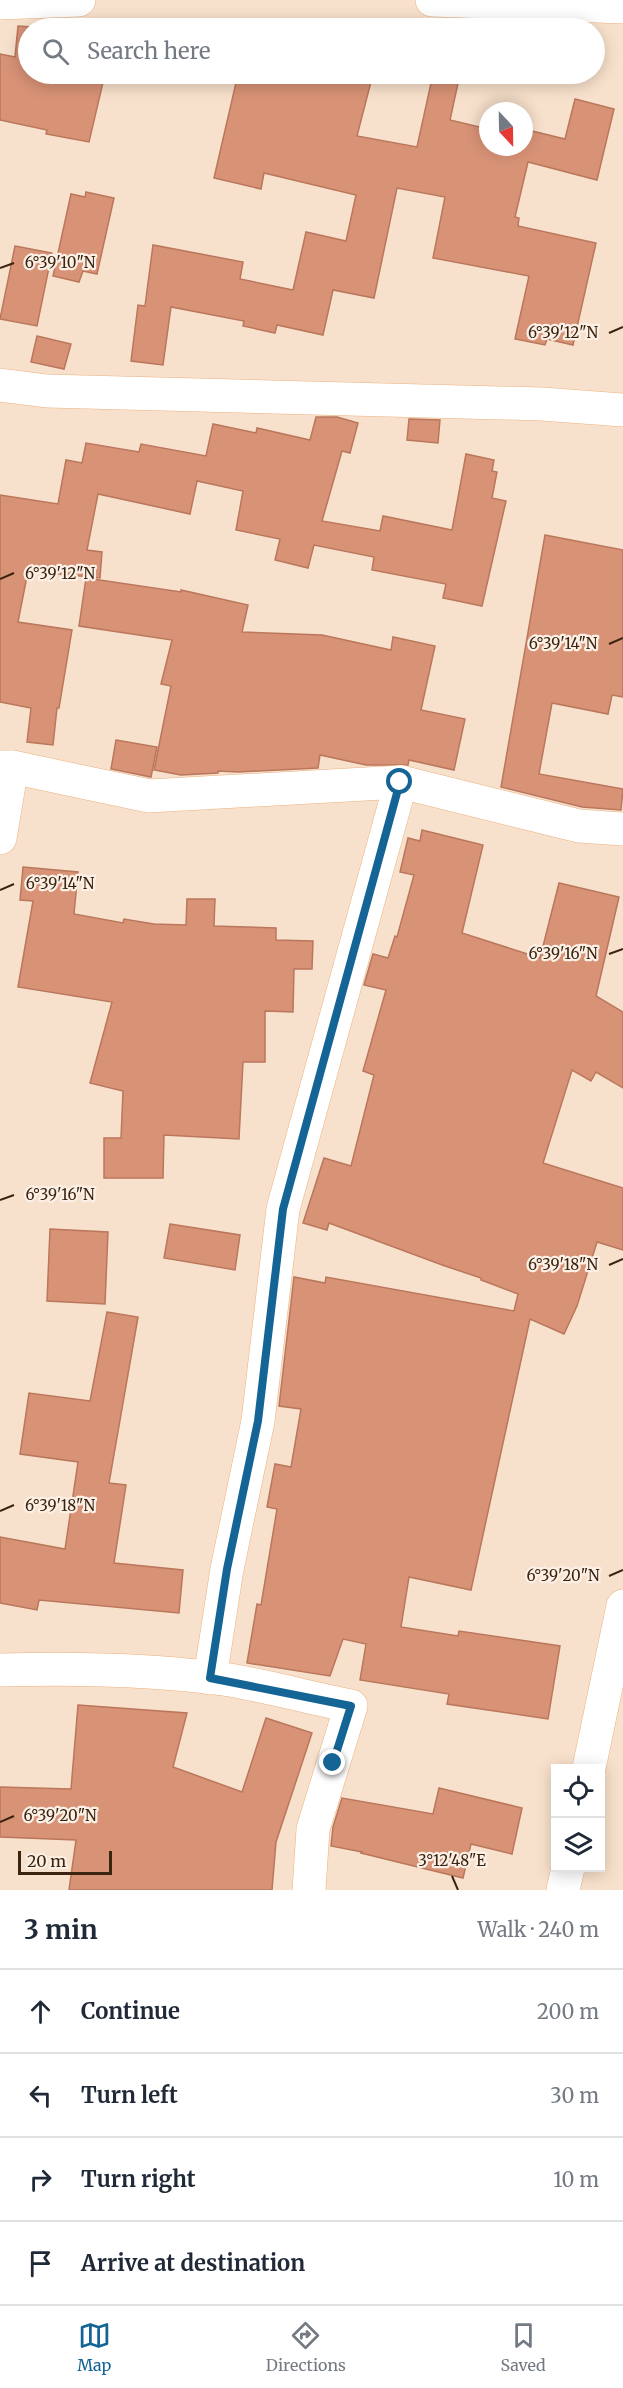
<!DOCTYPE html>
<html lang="en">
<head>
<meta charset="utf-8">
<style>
  :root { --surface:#fff; --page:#f6f6f7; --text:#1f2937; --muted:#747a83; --line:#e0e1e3; --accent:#146496 }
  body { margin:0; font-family:Merriweather,serif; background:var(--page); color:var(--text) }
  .controls { position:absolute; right:18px; bottom:18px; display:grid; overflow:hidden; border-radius:0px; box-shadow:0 3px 15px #0003 }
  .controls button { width:54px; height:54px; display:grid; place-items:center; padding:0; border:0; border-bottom:2px solid var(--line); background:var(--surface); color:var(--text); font:30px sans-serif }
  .compass { position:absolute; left:479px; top:102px; width:54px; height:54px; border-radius:50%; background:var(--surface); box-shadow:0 3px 15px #0003; rotate:158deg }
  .scale { position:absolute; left:18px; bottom:15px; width:94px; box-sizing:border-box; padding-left:6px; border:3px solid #3a240f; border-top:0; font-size:16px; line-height:21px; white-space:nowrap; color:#3a240f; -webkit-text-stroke:4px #fcf0e6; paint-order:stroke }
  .stop { position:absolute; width:18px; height:18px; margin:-14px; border:4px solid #146496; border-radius:50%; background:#fff }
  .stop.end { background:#146496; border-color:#fff; box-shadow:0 2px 6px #0008 }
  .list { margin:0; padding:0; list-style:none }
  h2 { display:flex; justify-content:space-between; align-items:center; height:78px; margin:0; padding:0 24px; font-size:26px }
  h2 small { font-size:20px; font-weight:400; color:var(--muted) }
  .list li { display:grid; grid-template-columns:39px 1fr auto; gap:18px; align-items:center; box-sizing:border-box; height:84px; padding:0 24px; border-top:2px solid var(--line) }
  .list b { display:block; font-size:22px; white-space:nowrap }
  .list em { font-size:20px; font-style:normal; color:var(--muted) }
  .icon { flex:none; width:33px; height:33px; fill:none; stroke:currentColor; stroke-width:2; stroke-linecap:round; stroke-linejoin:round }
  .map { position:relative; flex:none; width:623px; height:1890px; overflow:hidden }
  .search { position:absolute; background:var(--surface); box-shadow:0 3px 15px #0003; left:18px; right:18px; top:18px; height:66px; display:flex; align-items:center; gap:15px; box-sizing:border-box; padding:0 21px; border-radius:33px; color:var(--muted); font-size:22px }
  .sheet { height:414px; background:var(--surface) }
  nav { display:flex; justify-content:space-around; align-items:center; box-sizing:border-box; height:84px; border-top:2px solid var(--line); background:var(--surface); font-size:16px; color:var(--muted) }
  nav a { display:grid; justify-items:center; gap:3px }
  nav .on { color:var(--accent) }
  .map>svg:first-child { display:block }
</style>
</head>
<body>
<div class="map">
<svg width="623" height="1890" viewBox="0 0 623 1890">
  <rect width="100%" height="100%" fill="#f8e1cc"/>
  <g fill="#d89276" stroke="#ba775c" stroke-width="1.5">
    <path d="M18,26L45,28H28V74H105L89,142L46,134L47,130L0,120V54L15,57Z"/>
    <path d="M238,74H373L357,136L417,147L433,74H460L450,120L488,129V147H524V129L565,139L575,99L614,109L597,180L528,162L515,217L519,218L518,226L596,243L573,345L547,339L545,345L515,339L529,276L433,258L445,197L397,188L374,298L333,290L323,335L277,325L275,333L243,326L244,321L171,307L163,365L131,361L138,305L145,306L153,245L243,262L240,279L293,290L306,232L346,241L356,195L264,173L261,189L214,178Z"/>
    <path d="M86,192L114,198L97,274L83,271L79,282L53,276L71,194L85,197Z"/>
    <path d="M15,246L52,253L37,326L0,319Z"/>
    <path d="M37,336L71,344L64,369L31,362Z"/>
    <path d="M316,417H337L358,423L350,453L342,451L322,521L380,531L383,516L452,530L466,454L494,460L492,471L497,472L492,498L506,501L482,606L443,598L446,584L372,570L374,557L314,545L308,568L275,560L280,539L236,530L243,491L197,481L190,514L98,494L87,550L102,552L100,578L28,571L18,622L72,630L59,708H57L53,745L27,742L31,708L0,702V495L58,504L66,460L82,463L86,443L139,452L141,444L206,456L213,424L256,433L257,428L310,440Z"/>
    <path d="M409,419L440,420L438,443L407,440Z"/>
    <path d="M545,535L623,550V697L612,695L608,714L552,703L539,774L623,789L621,810L582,807L501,787Z"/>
    <path d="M86,578L181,592V590L248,605L242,632L322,635L391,650L393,637L435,646L421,710L465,719L454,770L409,760L408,765H366L320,755L318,768L238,772L218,771V773L181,775L154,770L171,686L161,684L172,640L79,626Z"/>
    <path d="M116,740L157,747L151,777L111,769Z"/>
    <path d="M422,830L483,845L462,933L540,958L559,883L619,897L596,996L623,1012V1088L596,1072L591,1081L572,1070L543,1163L623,1188V1250L597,1242L577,1306L564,1334L530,1319L471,1590L409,1577L401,1627L458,1636L459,1631L560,1646L548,1719L447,1704L449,1694L360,1680L366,1644L343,1639L330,1676L247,1663L257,1604L261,1605L277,1509L267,1507L275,1464L291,1467L301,1409L279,1406L294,1277L325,1283L326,1277L514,1311L518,1294L481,1280V1278L445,1266L329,1223L327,1230L303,1223L324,1158L351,1166L374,1075L363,1071L386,990L364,985L373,954L388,958L395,936L397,937L414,875L400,872L408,838L420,841Z"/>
    <path d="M23,867L78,872L74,914L123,923L124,919L154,924L186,925L187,899H215L214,926L276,928V940L313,941L312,969H294L293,1012L265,1011V1062H243L239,1139L164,1135L163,1178H104V1138H121L123,1091L90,1083L112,1002L18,987L33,901L20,900Z"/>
    <path d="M170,1224L240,1235L235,1270L164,1258Z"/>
    <path d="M50,1229L108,1232L105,1304L47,1301Z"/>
    <path d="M107,1312L138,1317L109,1483L126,1485L114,1563L183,1570L179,1613L39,1600L37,1610L0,1603V1537L65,1549L78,1462L20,1454L29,1393L90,1401Z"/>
    <path d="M78,1705L187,1713L173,1767L242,1792L266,1718L312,1733L276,1842L272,1890H69L76,1840L0,1837V1787L71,1789Z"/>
    <path d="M439,1788L522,1808L512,1854L471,1844L463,1878L361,1853L362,1852L331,1846L333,1827L342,1798L433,1814Z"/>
  </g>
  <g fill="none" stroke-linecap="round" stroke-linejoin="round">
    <g stroke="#eab17e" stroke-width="34">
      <g id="minor">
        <path d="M432,0L623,7"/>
        <path d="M0,3L79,0"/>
        <path d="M0,385L47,391L542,404L623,410"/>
        <path d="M0,767H12L149,796L401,782L579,826L623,829"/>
        <path d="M0,838L12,767"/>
        <path d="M0,1670C76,1668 154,1669 230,1680C270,1687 311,1698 351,1706L313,1829L309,1890"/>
        <path d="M210,1678L227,1569L258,1421L283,1209L401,782"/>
        <path d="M589,1768L623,1606"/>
        <path d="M563,1890L568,1868"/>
      </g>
    </g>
    <use href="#minor" stroke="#fff" stroke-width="33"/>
  </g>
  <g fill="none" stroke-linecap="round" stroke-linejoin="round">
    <path stroke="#146496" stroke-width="8" d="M333,1763L351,1706L210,1678L227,1569L258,1421L283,1209L400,782"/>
  </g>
  <path fill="none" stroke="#3a240f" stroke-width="2" d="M0,268L14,263M609,333L623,327M0,579L14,573M609,644L623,638M0,890L14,884M609,954L623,949M0,1200L14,1195M609,1265L623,1259M0,1511L14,1505M609,1576L623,1570M0,1822L14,1816M452,1876L458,1890"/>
  <g font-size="15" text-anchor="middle" fill="#3a240f" stroke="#fcf0e6" stroke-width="4.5" stroke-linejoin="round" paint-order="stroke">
    <text x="60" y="268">6°39'10"N</text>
    <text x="563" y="338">6°39'12"N</text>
    <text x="60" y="579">6°39'12"N</text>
    <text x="563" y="649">6°39'14"N</text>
    <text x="60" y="889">6°39'14"N</text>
    <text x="563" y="959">6°39'16"N</text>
    <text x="60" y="1200">6°39'16"N</text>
    <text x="563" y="1270">6°39'18"N</text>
    <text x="60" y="1511">6°39'18"N</text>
    <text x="563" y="1581">6°39'20"N</text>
    <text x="60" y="1821">6°39'20"N</text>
    <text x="452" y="1866">3°12'48"E</text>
  </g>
</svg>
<div class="controls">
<button><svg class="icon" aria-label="locate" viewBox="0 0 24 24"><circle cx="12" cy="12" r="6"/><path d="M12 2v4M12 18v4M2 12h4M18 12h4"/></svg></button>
<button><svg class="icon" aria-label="layers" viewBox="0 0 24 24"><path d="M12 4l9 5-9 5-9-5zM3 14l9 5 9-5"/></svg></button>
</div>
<svg class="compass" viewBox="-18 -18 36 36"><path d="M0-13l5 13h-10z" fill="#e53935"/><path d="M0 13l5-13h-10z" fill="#747a83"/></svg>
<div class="scale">20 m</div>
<div class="stop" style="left:400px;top:782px"></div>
<div class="stop end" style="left:333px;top:1763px"></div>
<div class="search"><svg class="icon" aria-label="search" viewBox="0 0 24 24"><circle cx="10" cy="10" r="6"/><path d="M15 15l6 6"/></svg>Search here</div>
</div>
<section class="sheet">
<h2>3 min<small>Walk · 240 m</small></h2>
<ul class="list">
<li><svg class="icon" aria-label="ahead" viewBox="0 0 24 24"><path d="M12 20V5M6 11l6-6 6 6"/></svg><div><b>Continue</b></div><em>200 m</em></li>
<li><svg class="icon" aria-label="left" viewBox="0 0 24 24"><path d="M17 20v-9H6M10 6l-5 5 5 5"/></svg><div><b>Turn left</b></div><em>30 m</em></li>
<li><svg class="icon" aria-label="right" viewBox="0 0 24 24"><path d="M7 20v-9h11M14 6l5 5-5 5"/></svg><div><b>Turn right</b></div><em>10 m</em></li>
<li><svg class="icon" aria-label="arrive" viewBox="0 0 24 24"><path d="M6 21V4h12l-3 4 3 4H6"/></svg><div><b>Arrive at destination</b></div></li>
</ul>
</section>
<nav>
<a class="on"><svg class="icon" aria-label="map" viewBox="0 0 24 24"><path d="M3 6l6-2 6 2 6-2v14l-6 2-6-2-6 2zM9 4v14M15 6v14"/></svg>Map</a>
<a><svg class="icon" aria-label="directions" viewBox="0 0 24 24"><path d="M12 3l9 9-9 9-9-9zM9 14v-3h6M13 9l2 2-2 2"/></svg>Directions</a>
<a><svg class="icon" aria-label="saved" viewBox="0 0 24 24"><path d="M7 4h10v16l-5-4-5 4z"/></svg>Saved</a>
</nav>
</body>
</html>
